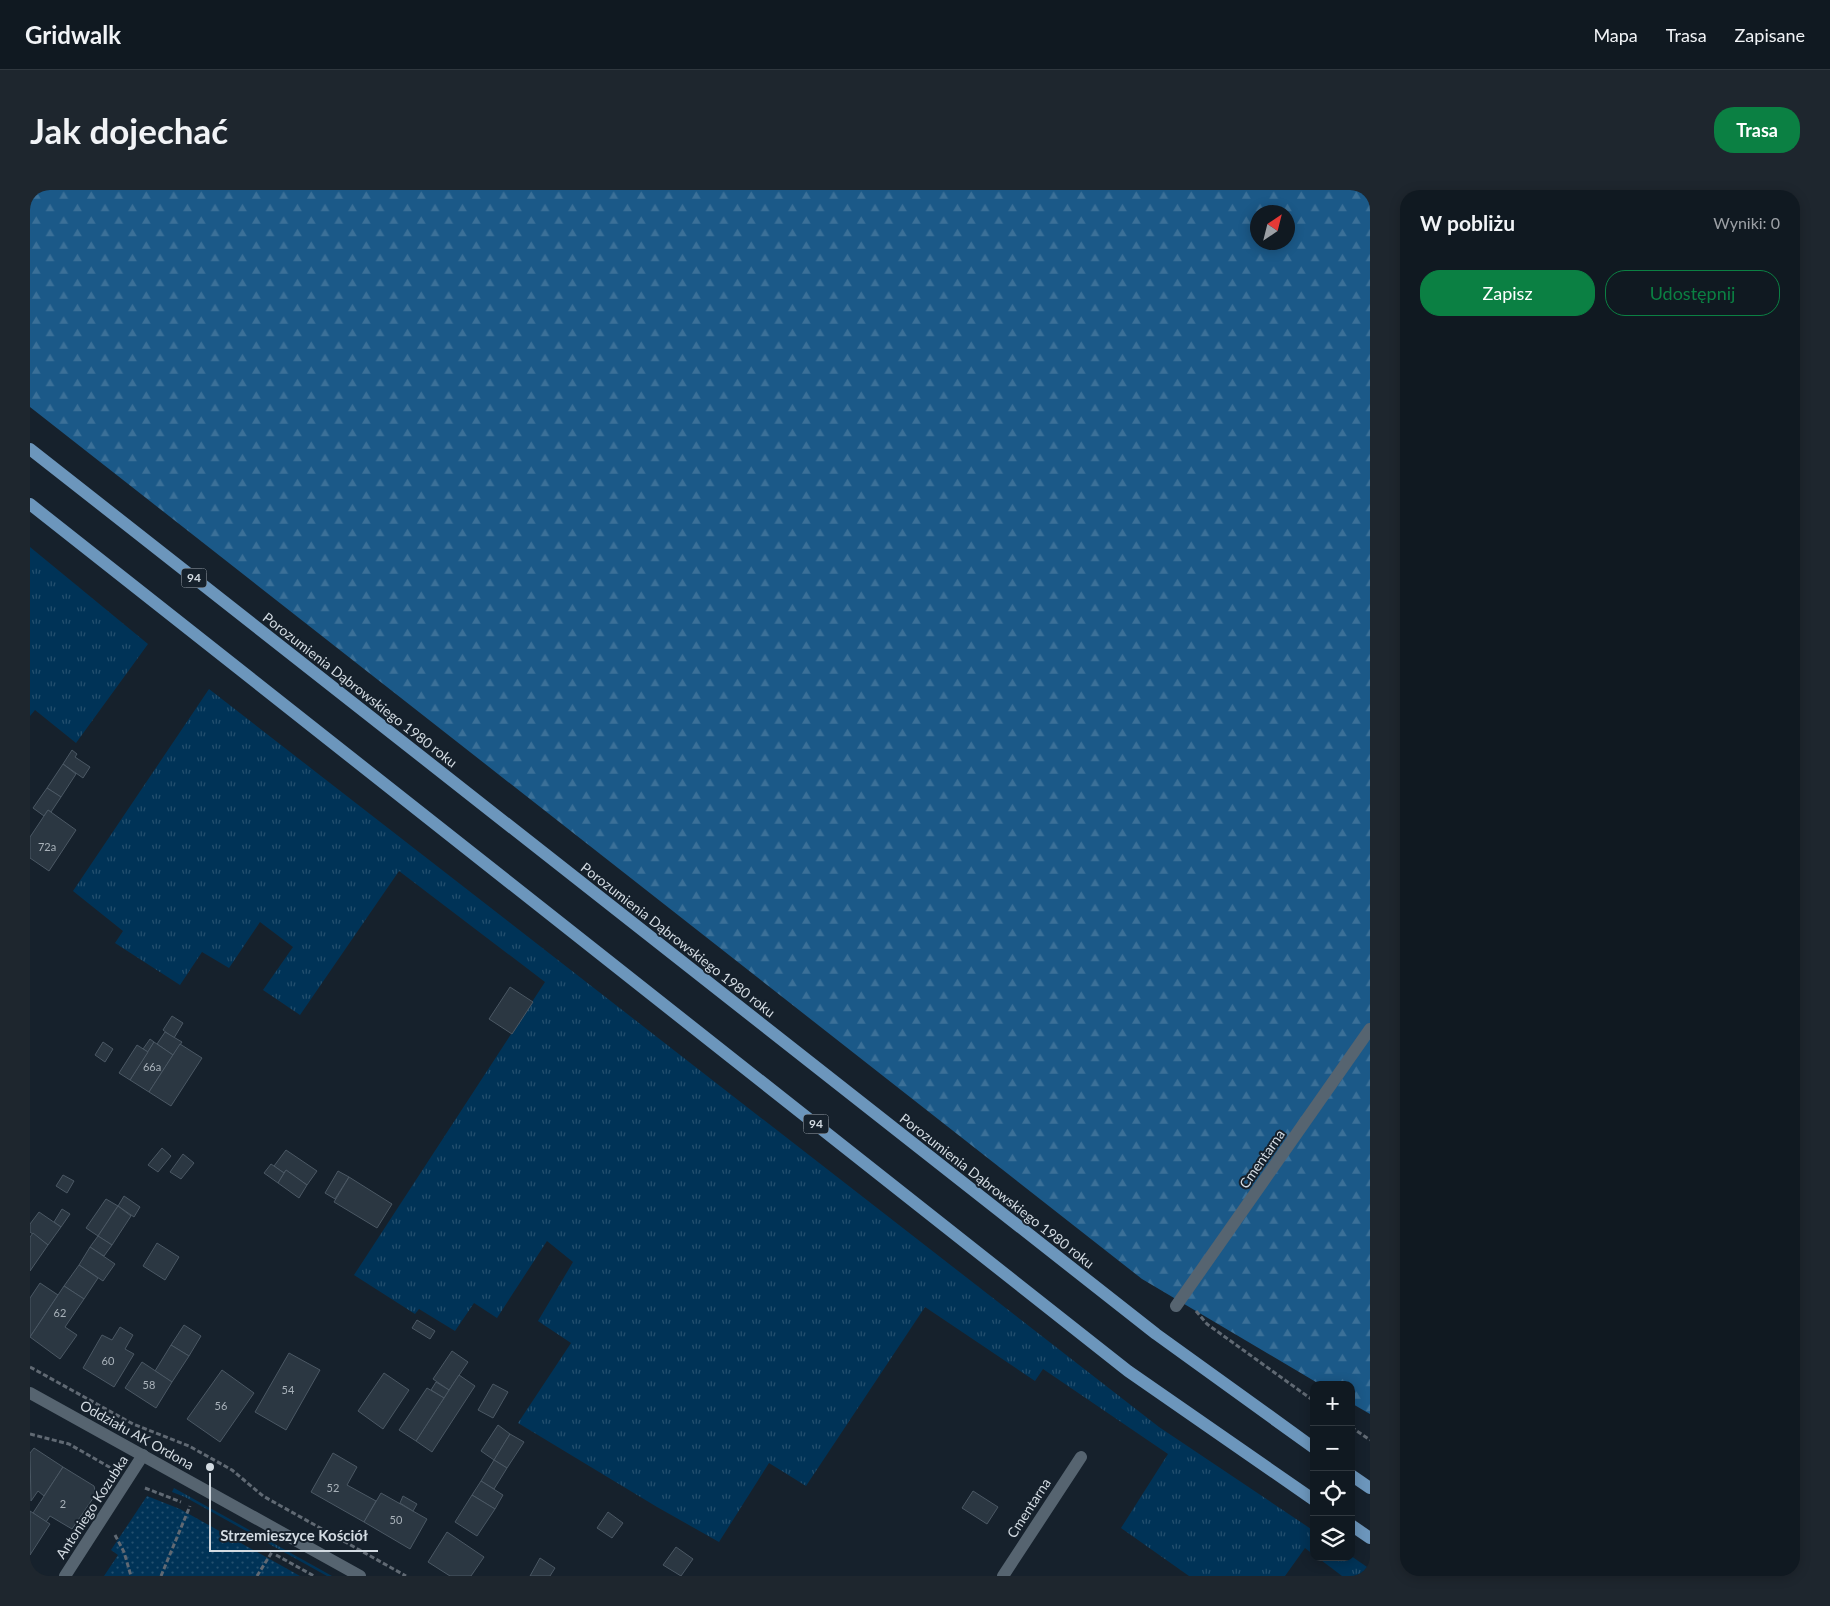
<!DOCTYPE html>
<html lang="pl">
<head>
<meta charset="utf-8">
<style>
  :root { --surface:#101921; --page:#1e262e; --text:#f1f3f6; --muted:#9ca0a5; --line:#30383f; --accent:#0b8043 }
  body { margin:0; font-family:Lato,sans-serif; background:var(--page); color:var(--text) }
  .controls { position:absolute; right:15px; bottom:15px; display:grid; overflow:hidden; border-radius:10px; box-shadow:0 2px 12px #0003 }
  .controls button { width:45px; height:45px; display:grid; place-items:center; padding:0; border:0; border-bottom:1px solid var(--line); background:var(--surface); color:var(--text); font:25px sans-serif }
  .compass { position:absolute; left:1220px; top:15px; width:45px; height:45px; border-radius:50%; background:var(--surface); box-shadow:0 2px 12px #0003; rotate:35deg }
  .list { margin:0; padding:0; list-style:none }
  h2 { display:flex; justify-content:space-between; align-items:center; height:65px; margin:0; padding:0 20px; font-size:21px }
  h2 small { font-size:16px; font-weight:400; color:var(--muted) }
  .actions { display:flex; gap:10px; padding:15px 20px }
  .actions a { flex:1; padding:11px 0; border:1px solid var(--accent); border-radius:20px; text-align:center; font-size:18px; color:var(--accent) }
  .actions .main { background:var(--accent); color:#fff }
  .icon { flex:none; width:28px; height:28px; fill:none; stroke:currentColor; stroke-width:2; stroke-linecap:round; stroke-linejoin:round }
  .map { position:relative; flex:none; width:1340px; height:1386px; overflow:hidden; border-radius:20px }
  header { display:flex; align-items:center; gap:30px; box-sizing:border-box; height:70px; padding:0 25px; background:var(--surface); border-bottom:1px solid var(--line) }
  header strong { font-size:24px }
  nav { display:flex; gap:28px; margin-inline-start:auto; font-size:18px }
  .intro { display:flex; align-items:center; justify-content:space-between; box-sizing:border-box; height:120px; padding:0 30px }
  h1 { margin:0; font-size:35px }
  .button { padding:12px 22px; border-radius:20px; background:var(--accent); color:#fff; font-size:18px; font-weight:700 }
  main { display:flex; gap:30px; padding:0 30px }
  aside { flex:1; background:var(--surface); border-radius:20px; box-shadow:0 2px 12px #0003 }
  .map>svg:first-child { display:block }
</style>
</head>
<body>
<header>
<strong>Gridwalk</strong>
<nav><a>Mapa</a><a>Trasa</a><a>Zapisane</a></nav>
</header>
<div class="intro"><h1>Jak dojechać</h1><a class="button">Trasa</a></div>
<main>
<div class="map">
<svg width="1340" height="1386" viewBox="0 0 1340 1386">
  <defs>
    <pattern id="grass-tufts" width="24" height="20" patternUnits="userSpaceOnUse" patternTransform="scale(1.25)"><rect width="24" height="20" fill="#003357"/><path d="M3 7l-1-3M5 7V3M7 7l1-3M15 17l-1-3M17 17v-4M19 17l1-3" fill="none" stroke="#24506f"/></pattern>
    <pattern id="forest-firs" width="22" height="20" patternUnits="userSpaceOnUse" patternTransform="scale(1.25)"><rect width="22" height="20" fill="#1b5988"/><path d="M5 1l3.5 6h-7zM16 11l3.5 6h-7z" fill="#3b7098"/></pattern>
    <pattern id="park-dots" width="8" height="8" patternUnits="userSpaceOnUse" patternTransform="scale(1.25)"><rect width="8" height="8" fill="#003357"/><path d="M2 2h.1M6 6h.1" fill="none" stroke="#24506f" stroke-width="1.8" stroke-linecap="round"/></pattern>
  </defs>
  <rect width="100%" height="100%" fill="#16212c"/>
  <g fill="url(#grass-tufts)">
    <path d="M0,357L118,454L46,553L5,520L0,526Z"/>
    <path d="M179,499L1129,1237L1284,1341V1365L1275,1358L1255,1386H1159L1091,1338L1138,1264L1013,1179L1005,1191L895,1117L776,1296L739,1273L689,1352L627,1317L488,1233L541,1153L508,1131L543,1072L517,1051L467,1128L444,1113L425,1141L389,1119L385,1124L324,1085L515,792L369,681L270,825L233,800L263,757L230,732L199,778L172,762L150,795L85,753L93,741L43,701Z"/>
    <path d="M144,1298L302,1386H297L155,1307L142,1302Z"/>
    <path d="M1321,1366L1340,1379V1386H1312L1287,1367Z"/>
  </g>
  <path fill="url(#forest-firs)" fill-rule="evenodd" d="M0,0H1340V1224L1321,1213V1195H1291L1112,1089L0,217ZM1228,22H1258V52H1228Z"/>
  <path fill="url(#park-dots)" d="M117,1306L150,1319L270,1386H74L88,1365L81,1360Z"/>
  <g fill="#2b3742" stroke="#4b5864">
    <path d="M42,560L47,564L45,567L60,577L53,588L33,574Z"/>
    <path d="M33,574L46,584L31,607L17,598Z"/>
    <path d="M17,598L31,607L21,622L18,620L14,626L3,618Z"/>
    <path d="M18,620L46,640L19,681L0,668V647Z"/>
    <path d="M480,797L503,812L482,844L459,829Z"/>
    <path d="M142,826L153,833L144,848L133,840Z"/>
    <path d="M135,842L152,852L143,865L127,854Z"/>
    <path d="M120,849L124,852L118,862L113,859Z"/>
    <path d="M73,852L83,859L75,872L65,865Z"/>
    <path d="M124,852L143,865L119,902L100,890Z"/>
    <path d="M150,854L172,868L141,916L119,902Z"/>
    <path d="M107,855L118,862L100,890L89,883Z"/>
    <path d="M132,958L141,966L128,982L118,975Z"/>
    <path d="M256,960L287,981L277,995L256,980L254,983L244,976Z"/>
    <path d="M153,964L164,973L151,989L140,982Z"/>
    <path d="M241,974L254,983L248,993L234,983Z"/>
    <path d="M256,980L277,995L269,1008L248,993Z"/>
    <path d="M308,981L319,987L305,1009L295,1003Z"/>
    <path d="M33,985L44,991L37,1003L26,996Z"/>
    <path d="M319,987L362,1014L347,1038L304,1012Z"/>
    <path d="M94,1006L110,1017L104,1027L88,1016Z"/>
    <path d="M76,1009L88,1016L68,1046L56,1038Z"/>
    <path d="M88,1016L101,1026L82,1055L68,1046Z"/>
    <path d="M32,1019L40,1024L31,1037L24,1032Z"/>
    <path d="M9,1022L31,1037L18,1055L0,1042V1034Z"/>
    <path d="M3,1043L18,1055L0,1081V1047Z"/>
    <path d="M68,1046L82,1055L74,1066L60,1057Z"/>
    <path d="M127,1053L149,1067L135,1090L113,1076Z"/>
    <path d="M60,1057L85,1074L73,1091L49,1075Z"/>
    <path d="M49,1075L68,1088L54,1109L34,1096Z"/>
    <path d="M10,1093L28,1105L0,1147V1108Z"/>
    <path d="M34,1096L54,1109L35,1137L47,1145L30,1169L0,1147Z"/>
    <path d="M387,1130L405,1141L400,1149L382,1138Z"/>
    <path d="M154,1135L171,1146L159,1166L141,1155Z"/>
    <path d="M90,1137L103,1145L95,1159L104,1164L84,1197L53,1178L72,1145L82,1150Z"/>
    <path d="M141,1155L159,1166L142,1192L125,1181Z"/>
    <path d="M422,1161L438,1172L419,1200L403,1189Z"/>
    <path d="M259,1163L290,1180L256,1240L225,1222Z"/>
    <path d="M112,1172L142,1192L126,1218L95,1198Z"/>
    <path d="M192,1180L224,1203L190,1252L157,1229Z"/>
    <path d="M354,1183L379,1200L353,1239L328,1221Z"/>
    <path d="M429,1185L445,1196L402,1262L386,1251Z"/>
    <path d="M406,1192L419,1200L414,1208L401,1200Z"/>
    <path d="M463,1194L478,1202L463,1228L448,1220Z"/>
    <path d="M397,1198L414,1208L386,1251L369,1240Z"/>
    <path d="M468,1235L480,1244L464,1270L451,1261Z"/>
    <path d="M480,1244L494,1252L477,1278L464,1270Z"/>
    <path d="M4,1258L33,1277L14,1306L8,1301L1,1311L0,1263Z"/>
    <path d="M303,1263L327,1277L317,1295L346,1311L334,1332L281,1302Z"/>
    <path d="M464,1270L477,1278L464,1299L451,1291Z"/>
    <path d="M33,1277L64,1296L66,1304L42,1339L20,1326L16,1332L3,1323Z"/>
    <path d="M451,1291L473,1305L465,1319L442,1305Z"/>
    <path d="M943,1301L968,1317L957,1334L932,1318Z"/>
    <path d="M351,1303L397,1329L380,1359L334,1332Z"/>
    <path d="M442,1305L465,1319L447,1346L425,1332Z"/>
    <path d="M373,1306L387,1314L383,1321L370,1313Z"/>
    <path d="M0,1321L20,1334L0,1365Z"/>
    <path d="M578,1322L593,1333L582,1348L567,1338Z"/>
    <path d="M417,1342L454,1367L441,1386H420L398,1372Z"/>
    <path d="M646,1357L663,1369L651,1386L633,1375Z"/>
    <path d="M510,1368L525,1378L520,1386H500Z"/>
  </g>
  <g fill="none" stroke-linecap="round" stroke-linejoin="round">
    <g stroke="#606973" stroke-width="3" stroke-dasharray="5 2.5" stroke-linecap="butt">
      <path d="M1166,1121L1177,1134L1284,1211"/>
      <path d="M0,1177L103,1234L159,1256L202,1280L233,1306L376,1386"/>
      <path d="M1321,1237L1340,1250"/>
      <path d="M0,1244L39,1254L81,1278"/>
      <path d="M115,1298L151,1312"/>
      <path d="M85,1345L94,1362L101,1386"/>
      <path d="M246,1365L284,1386"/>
      <path d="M131,1386L160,1316"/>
      <path d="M227,1386L242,1362"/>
    </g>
    <g stroke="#566470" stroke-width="12">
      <path d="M1146,1116L1340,839"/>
      <path d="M35,1386L113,1265"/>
      <path d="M973,1386L1051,1267"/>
    </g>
    <path stroke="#566470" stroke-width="12" d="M0,1203L330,1386"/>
    <g stroke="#6c96bc" stroke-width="12">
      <path d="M0,259L1126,1144L1284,1258"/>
      <path d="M0,314L1098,1181L1284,1310"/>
      <path d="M1321,1285L1340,1298"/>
      <path d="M1321,1335L1340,1348"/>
    </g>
  </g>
  <g text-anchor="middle" stroke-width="4" stroke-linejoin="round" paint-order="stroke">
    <g font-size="11" fill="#a9b2ba">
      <text x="17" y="661">72a</text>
      <text x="122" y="881">66a</text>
      <text x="30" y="1127">62</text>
      <text x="78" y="1175">60</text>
      <text x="119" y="1199">58</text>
      <text x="258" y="1204">54</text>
      <text x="191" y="1220">56</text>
      <text x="303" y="1302">52</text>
      <text x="33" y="1318">2</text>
      <text x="366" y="1334">50</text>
    </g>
    <g fill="#16212c" stroke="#9aa3ab" stroke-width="1">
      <rect x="151.5" y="378.5" width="25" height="19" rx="4"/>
      <rect x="773.5" y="924.5" width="25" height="19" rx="4"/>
    </g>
    <g font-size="12" font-weight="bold" fill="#d3dbe2">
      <text x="164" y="392">94</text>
      <text x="786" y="938">94</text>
    </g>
    <g font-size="14" fill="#d3dbe2" stroke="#16212c">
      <text transform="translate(330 500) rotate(38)" y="5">Porozumienia Dąbrowskiego 1980 roku</text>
      <text transform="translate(648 750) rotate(38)" y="5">Porozumienia Dąbrowskiego 1980 roku</text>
      <text transform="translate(1232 969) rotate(-55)" y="5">Cmentarna</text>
      <text transform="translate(967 1001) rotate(38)" y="5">Porozumienia Dąbrowskiego 1980 roku</text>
      <text transform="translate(107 1245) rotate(29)" y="5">Oddziału AK Ordona</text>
      <text transform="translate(62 1317) rotate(-57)" y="5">Antoniego Kozubka</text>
      <text transform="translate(999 1318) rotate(-57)" y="5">Cmentarna</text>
    </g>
  </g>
  <path fill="none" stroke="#d3dbe2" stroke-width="2" d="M180 1277L180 1361H348"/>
  <circle fill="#d3dbe2" stroke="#16212c" stroke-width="2" cx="180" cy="1277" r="5"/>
  <g font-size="15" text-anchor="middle" font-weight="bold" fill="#d3dbe2" stroke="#16212c" stroke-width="4" stroke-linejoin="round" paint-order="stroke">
    <text x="264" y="1351">Strzemieszyce Kościół</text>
  </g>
</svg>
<div class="controls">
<button>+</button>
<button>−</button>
<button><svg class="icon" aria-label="locate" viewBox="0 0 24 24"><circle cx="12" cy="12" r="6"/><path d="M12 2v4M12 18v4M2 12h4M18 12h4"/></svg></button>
<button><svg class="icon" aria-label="layers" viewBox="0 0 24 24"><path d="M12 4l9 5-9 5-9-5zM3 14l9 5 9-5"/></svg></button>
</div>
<svg class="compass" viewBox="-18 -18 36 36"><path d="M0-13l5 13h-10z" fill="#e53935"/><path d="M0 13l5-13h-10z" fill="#9ca0a5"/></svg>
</div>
<aside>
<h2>W pobliżu<small>Wyniki: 0</small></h2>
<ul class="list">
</ul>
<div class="actions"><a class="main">Zapisz</a><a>Udostępnij</a></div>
</aside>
</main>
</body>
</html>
